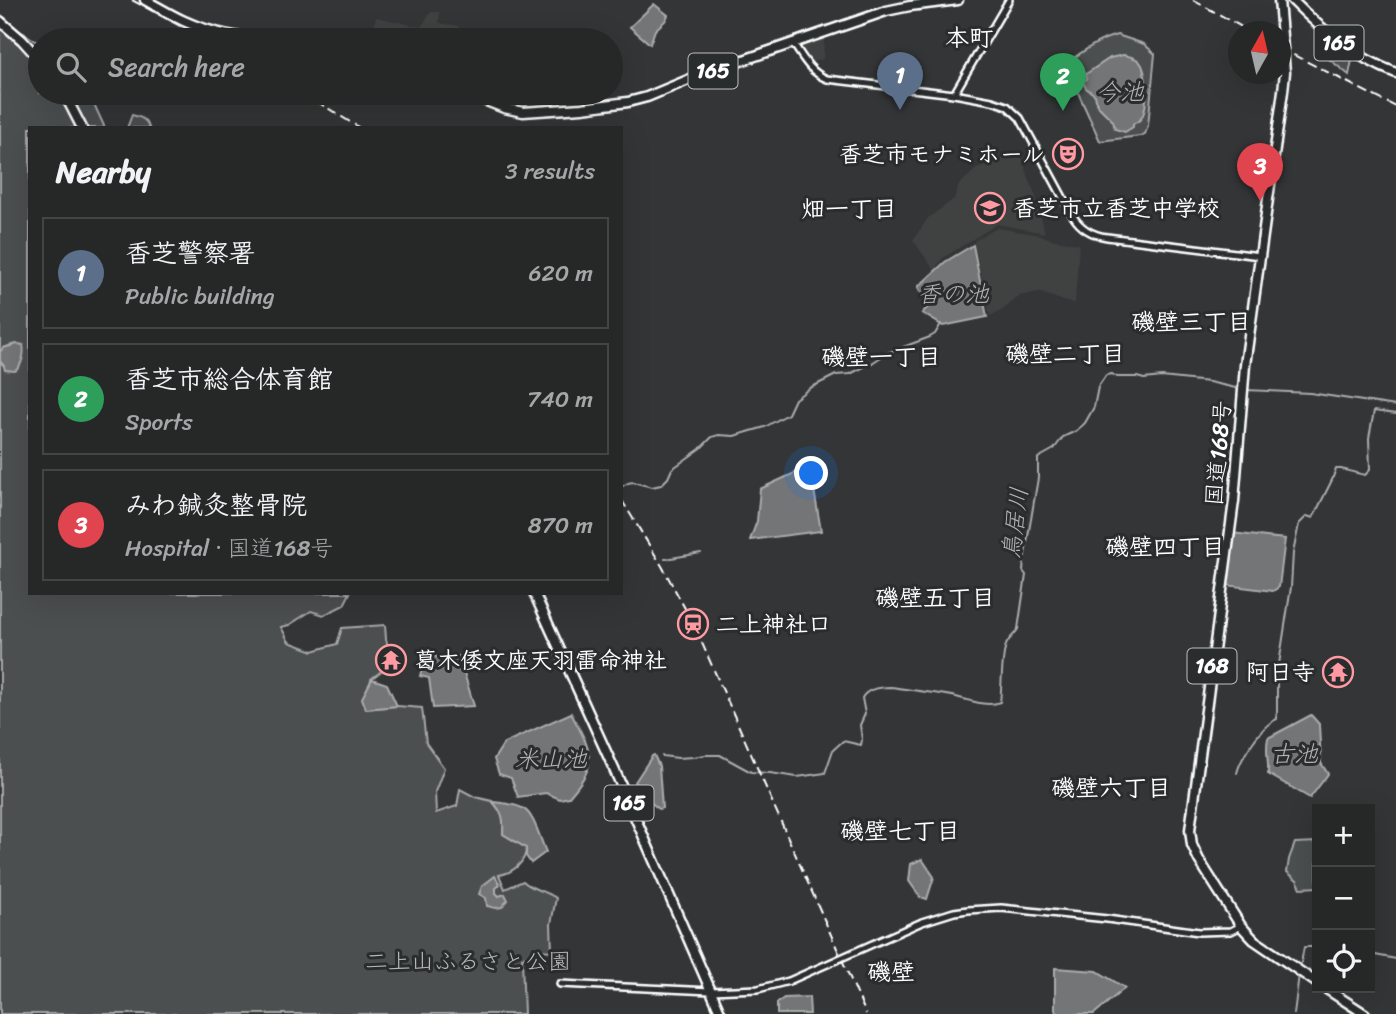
<!DOCTYPE html>
<html lang="en">
<head>
<meta charset="utf-8">
<style>
  :root { --surface:#262828; --page:#323434; --text:#f1f3f6; --muted:#a4a6a8; --line:#424445; --accent:#d93025 }
  body { margin:0; font-family:Sriracha,"Klee One",sans-serif; background:var(--page); color:var(--text) }
  .controls { position:absolute; right:21px; bottom:21px; display:grid; overflow:hidden; border-radius:0px; box-shadow:0 7px 28px #0002 }
  .controls button { width:63px; height:63px; display:grid; place-items:center; padding:0; border:0; border-bottom:2px solid var(--line); background:var(--surface); color:var(--text); font:35px sans-serif }
  .compass { position:absolute; left:1228px; top:21px; width:63px; height:63px; border-radius:50%; background:var(--surface); box-shadow:0 7px 28px #0002; rotate:8deg }
  .you { position:absolute; left:812px; top:474px; width:24px; height:24px; margin:-18px; border:5px solid #fff; border-radius:50%; background:#1a73e8; box-shadow:0 0 0 10px #1a73e833 }
  .badge { display:grid; place-items:center; width:46px; height:46px; border-radius:50%; background:var(--accent); color:#fff; font-size:23px; font-weight:700 }
  .pin { position:absolute; translate:-50% -58px; filter:drop-shadow(0 2px 4px #0008) }
  .pin::after { content:''; position:absolute; top:37px; width:24px; height:21px; background:inherit; clip-path:polygon(0 0,100% 0,50% 100%) }
  .list { margin:0; padding:0; list-style:none }
  h2 { display:flex; justify-content:space-between; align-items:center; height:91px; margin:0; padding:0 28px; font-size:30px }
  h2 small { font-size:23px; font-weight:400; color:var(--muted) }
  .list li { display:grid; grid-template-columns:46px 1fr auto; gap:21px; align-items:center; box-sizing:border-box; height:112px; margin:0 14px 14px; padding:0 14px; border:2px solid var(--line); border-radius:0px }
  .list b { display:block; font-size:26px; white-space:nowrap }
  .list p { margin:0; font-size:23px; white-space:nowrap; color:var(--muted) }
  .list em { font-size:23px; font-style:normal; color:var(--muted) }
  .icon { flex:none; width:38px; height:38px; fill:none; stroke:currentColor; stroke-width:2; stroke-linecap:round; stroke-linejoin:round }
  .map { position:relative; flex:none; width:1396px; height:1014px; overflow:hidden }
  .search { position:absolute; background:var(--surface); box-shadow:0 7px 28px #0002; left:28px; top:28px; width:595px; height:77px; display:flex; align-items:center; gap:18px; box-sizing:border-box; padding:0 24px; border-radius:38px; color:var(--muted); font-size:26px }
  .panel { position:absolute; background:var(--surface); box-shadow:0 7px 28px #0002; left:28px; top:126px; width:595px; height:469px; border-radius:0px }
  .map>svg:first-child { display:block }
</style>
</head>
<body>
<div class="map">
<svg width="1396" height="1014" viewBox="0 0 1396 1014">
  <rect width="100%" height="100%" fill="#333536"/>
  <filter id="ink" filterUnits="userSpaceOnUse"><feTurbulence type="fractalNoise" baseFrequency=".0143" numOctaves="2"/><feDisplacementMap in="SourceGraphic" scale="14" xChannelSelector="R" yChannelSelector="G"/><feConvolveMatrix kernelMatrix="1 2 1 2 8 2 1 2 1" color-interpolation-filters="sRGB"/></filter>
  <g filter="url(#ink)">
    <g fill="#404243">
      <path d="M431,12H440L439,23L459,26L458,38L466,40H374L371,38L376,17L421,27Z"/>
      <path d="M821,37L824,41L823,59L809,63L799,46Z"/>
      <path d="M1021,156L1036,197L1045,233L997,224L943,258L934,270L913,240L928,218L954,199L959,185L976,169L995,160Z"/>
      <path d="M997,228L1041,235L1050,239L1079,244L1075,303L1067,302L1038,292L1019,296L1004,309L990,316L974,241Z"/>
    </g>
    <g fill="#4c4f50" stroke="#a6a7a8" stroke-width="2">
      <path d="M0,22L24,33L40,44V93H89L105,128H30V593H350L344,605L324,615L311,611L289,625L281,627L289,642L313,651L337,644L342,628L385,625L386,639L392,663L371,679L366,709L397,706L422,708L426,743L444,768L435,792L436,813L457,806L460,789L475,797L492,801L501,811L504,819L503,834L526,848C526,862 513,873 499,875L505,889L523,881C532,890 546,891 556,898L551,924L552,951L538,950L522,958L524,1014H0V361L4,366L23,345C15,343 5,346 0,352Z"/>
      <path d="M1117,35L1144,44L1155,54L1148,126L1145,134L1140,136L1100,141L1065,64C1081,53 1097,40 1117,35Z"/>
      <path d="M1323,36L1353,55L1349,75L1329,59L1331,54L1317,48Z"/>
      <path d="M132,115C140,117 147,119 149,128H127Z"/>
      <path d="M1317,842V887L1301,888L1297,880L1287,872L1289,859L1295,843Z"/>
    </g>
    <g fill="#737576" stroke="#abacad" stroke-width="2">
      <path d="M654,4L668,15L665,21L655,30L650,44L630,27Z"/>
      <path d="M1123,55C1128,56 1135,57 1139,61C1148,70 1148,106 1142,117C1139,122 1138,121 1133,124V127L1125,132L1115,129L1113,121L1097,105L1095,95L1086,88L1082,81L1087,79L1086,74L1110,58Z"/>
      <path d="M973,245L987,317L943,326L922,313L928,307L918,287L945,262Z"/>
      <path d="M18,344L23,345C25,353 22,366 15,371L5,370L4,366L0,361V352L3,348Z"/>
      <path d="M810,466L821,531L750,540L757,521L760,489Z"/>
      <path d="M1231,533L1285,539L1279,587L1273,591L1225,585Z"/>
      <path d="M459,656L474,706L433,708L429,678L420,676L425,657Z"/>
      <path d="M372,679L387,684L397,706L366,709L362,698Z"/>
      <path d="M571,713C580,731 596,753 586,773C582,782 575,790 569,797L560,799L546,793L518,797L511,778L499,774L494,759L504,743Z"/>
      <path d="M1311,715L1319,724L1321,763L1328,774L1310,798L1268,774C1269,761 1265,751 1268,738Z"/>
      <path d="M654,755L659,766L662,808L659,809L637,792L635,782L652,756Z"/>
      <path d="M493,802C502,803 514,804 522,808C534,813 540,839 546,852L531,863L526,856V848L503,834C504,818 503,814 493,802Z"/>
      <path d="M922,859L934,877L927,899L920,897L909,881L911,864Z"/>
      <path d="M495,876L500,885L496,888V893L499,896L505,894L508,900L502,907L495,908L487,906L486,898L479,894L482,886Z"/>
      <path d="M1055,968L1097,971L1125,988L1094,1014H1057L1055,1010Z"/>
      <path d="M809,997L810,1014H777V1003L784,998Z"/>
    </g>
    <g fill="none" stroke-linecap="round" stroke-linejoin="round">
      <g stroke="#abacad" stroke-width="2">
        <path d="M1245,390L1310,393L1396,406"/>
        <path d="M621,487L628,483L633,482L652,487L661,485L668,478L672,469L700,449L712,437L719,435L734,436L765,427L788,414L795,399L810,388L836,375L850,374L872,363L887,353L930,337L935,334L941,324"/>
        <path d="M665,559L701,553"/>
        <path d="M662,756L678,758L693,757L705,755H720L751,772L770,773L797,777L825,773L833,750L843,741L861,745L862,740L860,725L865,714L862,698C867,688 881,687 891,687C911,690 931,692 952,696C967,699 985,708 1000,702C1002,689 1001,653 1007,643C1010,637 1015,635 1018,629L1026,575L1023,571L1024,560L1038,478V458L1054,449L1063,437L1076,431L1085,423L1094,407L1098,387L1106,375L1112,374L1117,377H1137L1144,379L1162,377L1171,378L1209,382L1240,389"/>
        <path d="M1237,773C1241,757 1262,725 1277,719V677L1291,587L1293,553L1299,524L1307,516L1313,518L1332,480L1336,469H1341L1365,475L1370,470L1369,438L1374,411L1396,414"/>
        <path d="M1370,954L1396,959"/>
        <path d="M1300,968L1304,947H1317"/>
        <path d="M1294,1014L1299,974"/>
      </g>
      <g stroke="#fff" stroke-width="10">
        <g id="minor">
          <path d="M793,43C803,58 810,72 827,79L954,94L992,101L1007,106L1020,118L1073,216C1081,229 1092,235 1107,237L1260,256"/>
          <path d="M954,94L1009,0"/>
          <path d="M922,922L954,912L968,910L1001,908L1107,919L1199,932L1231,931L1241,926"/>
          <path d="M560,984L711,991L758,989L789,981"/>
        </g>
      </g>
      <g stroke="#fff" stroke-width="13">
        <g id="highway">
          <path d="M145,0C158,7 171,15 184,21C212,34 241,38 271,40"/>
          <path d="M1279,0L1285,72L1283,91L1245,365L1234,501L1190,830L1192,845L1199,860L1241,926L1254,940L1317,983"/>
          <path d="M1292,0C1323,31 1354,57 1396,73"/>
          <path d="M0,21L22,40L40,60"/>
          <path d="M64,93L82,128"/>
          <path d="M466,93L504,108L523,112L582,108L628,102L647,97L700,75L886,11L910,6L958,0"/>
          <path d="M534,593L618,778L721,1014"/>
          <path d="M1325,988L1365,1014"/>
        </g>
      </g>
      <use href="#minor" stroke="#2a2d2e" stroke-width="5"/>
      <use href="#highway" stroke="#2a2d2e" stroke-width="8"/>
      <g stroke="#fff" stroke-width="2" stroke-dasharray="10 5" stroke-linecap="butt">
        <path d="M132,0L206,40"/>
        <path d="M1193,0L1251,32"/>
        <path d="M1280,48L1396,107"/>
        <path d="M303,93L360,128"/>
        <path d="M621,499L662,566L694,625L866,1014"/>
      </g>
      <g stroke="#fff" stroke-width="10" stroke-linecap="butt">
        <path id="minor-bridge" d="M789,981L922,922"/>
      </g>
      <use href="#minor-bridge" stroke="#2a2d2e" stroke-width="5"/>
    </g>
  </g>
  <defs>
    <g id="theatre-ring" transform="scale(1.575)"><circle r="9.5" fill="#2a2d2e" stroke="#ff9aa2" stroke-width="1.5"/><path d="M-5-5.5Q0-4 5-5.5V0Q5 5 0 6Q-5 5-5 0ZM-3.3-2.5H-1v1.5H-3.3ZM1-2.5H3.3v1.5H1ZM-2.8 1Q0 5.5 2.8 1Z" fill="#ff9aa2"/></g>
    <g id="school-ring" transform="scale(1.575)"><circle r="9.5" fill="#2a2d2e" stroke="#ff9aa2" stroke-width="1.5"/><path d="M0-5L7-2L0 1L-7-2ZM-4 1L0 2.5L4 1V4Q0 6-4 4Z" fill="#ff9aa2"/></g>
    <g id="station-ring" transform="scale(1.575)"><circle r="9.5" fill="#2a2d2e" stroke="#ff9aa2" stroke-width="1.5"/><path d="M-3-6H3Q5-6 5-4V2Q5 4 3 4L4.5 6H3L1.5 4h-3L-3 6H-4.5L-3 4Q-5 4-5 2V-4Q-5-6-3-6ZM-3.5-4v3h7v-3ZM-3.5 1v1.5H-2V1ZM2 1v1.5H3.5V1Z" fill="#ff9aa2"/></g>
    <g id="temple-ring" transform="scale(1.575)"><circle r="9.5" fill="#2a2d2e" stroke="#ff9aa2" stroke-width="1.5"/><path d="M0-6L5-2H3V0L6.5 2.5H4V6H1.5V3h-3V6H-4V2.5H-6.5L-3 0V-2H-5Z" fill="#ff9aa2"/></g>
  </defs>
  <g fill-rule="evenodd">
    <use href="#theatre-ring" x="1068" y="154"/>
    <use href="#school-ring" x="990" y="208"/>
    <use href="#station-ring" x="693" y="624"/>
    <use href="#temple-ring" x="391" y="660"/>
    <use href="#temple-ring" x="1338" y="672"/>
  </g>
  <g text-anchor="middle" stroke-width="6" stroke-linejoin="round" paint-order="stroke">
    <g fill="#2a2d2e" stroke="#bfc0c0" stroke-width="2">
      <rect x="1314.5" y="25.5" width="49" height="35" rx="5"/>
      <rect x="688.5" y="53.5" width="49" height="35" rx="5"/>
      <rect x="1187.5" y="648.5" width="49" height="35" rx="5"/>
      <rect x="604.5" y="785.5" width="49" height="35" rx="5"/>
    </g>
    <g font-size="21" font-weight="bold" fill="#fff">
      <text x="1339" y="50">165</text>
      <text x="713" y="78">165</text>
      <text x="1212" y="673">168</text>
      <text x="629" y="810">165</text>
    </g>
    <g font-size="23" font-weight="bold" fill="#fff" stroke="#2a2d2e" text-anchor="start">
      <text x="1045" y="162" text-anchor="end">香芝市モナミホール</text>
      <text x="1013" y="216">香芝市立香芝中学校</text>
      <text x="716" y="632">二上神社口</text>
      <text x="414" y="668">葛木倭文座天羽雷命神社</text>
      <text x="1315" y="680" text-anchor="end">阿日寺</text>
    </g>
    <g font-size="23" fill="#fff" stroke="#2a2d2e">
      <text transform="translate(1218 453) rotate(-85)" y="8">国道168号</text>
    </g>
    <g font-size="23" fill="#b7b9b9" stroke="#2a2d2e">
      <text x="468" y="969">二上山ふるさと公園</text>
    </g>
    <g font-size="24" font-weight="bold" fill="#fff" stroke="#2a2d2e">
      <text x="969" y="46">本町</text>
      <text x="849" y="217">畑一丁目</text>
      <text x="1191" y="330">磯壁三丁目</text>
      <text x="1065" y="362">磯壁二丁目</text>
      <text x="881" y="365">磯壁一丁目</text>
      <text x="1165" y="555">磯壁四丁目</text>
      <text x="935" y="606">磯壁五丁目</text>
      <text x="1111" y="796">磯壁六丁目</text>
      <text x="900" y="839">磯壁七丁目</text>
      <text x="891" y="980">磯壁</text>
    </g>
    <g font-size="24" font-style="italic" fill="#b2b3b4" stroke="#2a2d2e">
      <text x="1120" y="100">今池</text>
      <text x="953" y="302">香の池</text>
      <text transform="translate(1015 523) rotate(-83)" y="8">鳥居川</text>
      <text x="1294" y="762">古池</text>
      <text x="551" y="767">米山池</text>
    </g>
  </g>
</svg>
<div class="controls">
<button>+</button>
<button>−</button>
<button><svg class="icon" aria-label="locate" viewBox="0 0 24 24"><circle cx="12" cy="12" r="6"/><path d="M12 2v4M12 18v4M2 12h4M18 12h4"/></svg></button>
</div>
<svg class="compass" viewBox="-18 -18 36 36"><path d="M0-13l5 13h-10z" fill="#e53935"/><path d="M0 13l5-13h-10z" fill="#a4a6a8"/></svg>
<div class="you"></div>
<div class="pin badge" style="left:900px;top:110px;background:#5c6f8a">1</div>
<div class="pin badge" style="left:1063px;top:111px;background:#2e9e5b">2</div>
<div class="pin badge" style="left:1260px;top:201px;background:#e0444e">3</div>
<div class="search"><svg class="icon" aria-label="search" viewBox="0 0 24 24"><circle cx="10" cy="10" r="6"/><path d="M15 15l6 6"/></svg>Search here</div>
<section class="panel">
<h2>Nearby<small>3 results</small></h2>
<ul class="list">
<li><span class="badge" style="background:#5c6f8a">1</span><div><b>香芝警察署</b><p>Public building</p></div><em>620 m</em></li>
<li><span class="badge" style="background:#2e9e5b">2</span><div><b>香芝市総合体育館</b><p>Sports</p></div><em>740 m</em></li>
<li><span class="badge" style="background:#e0444e">3</span><div><b>みわ鍼灸整骨院</b><p>Hospital · 国道168号</p></div><em>870 m</em></li>
</ul>
</section>
</div>
</body>
</html>
